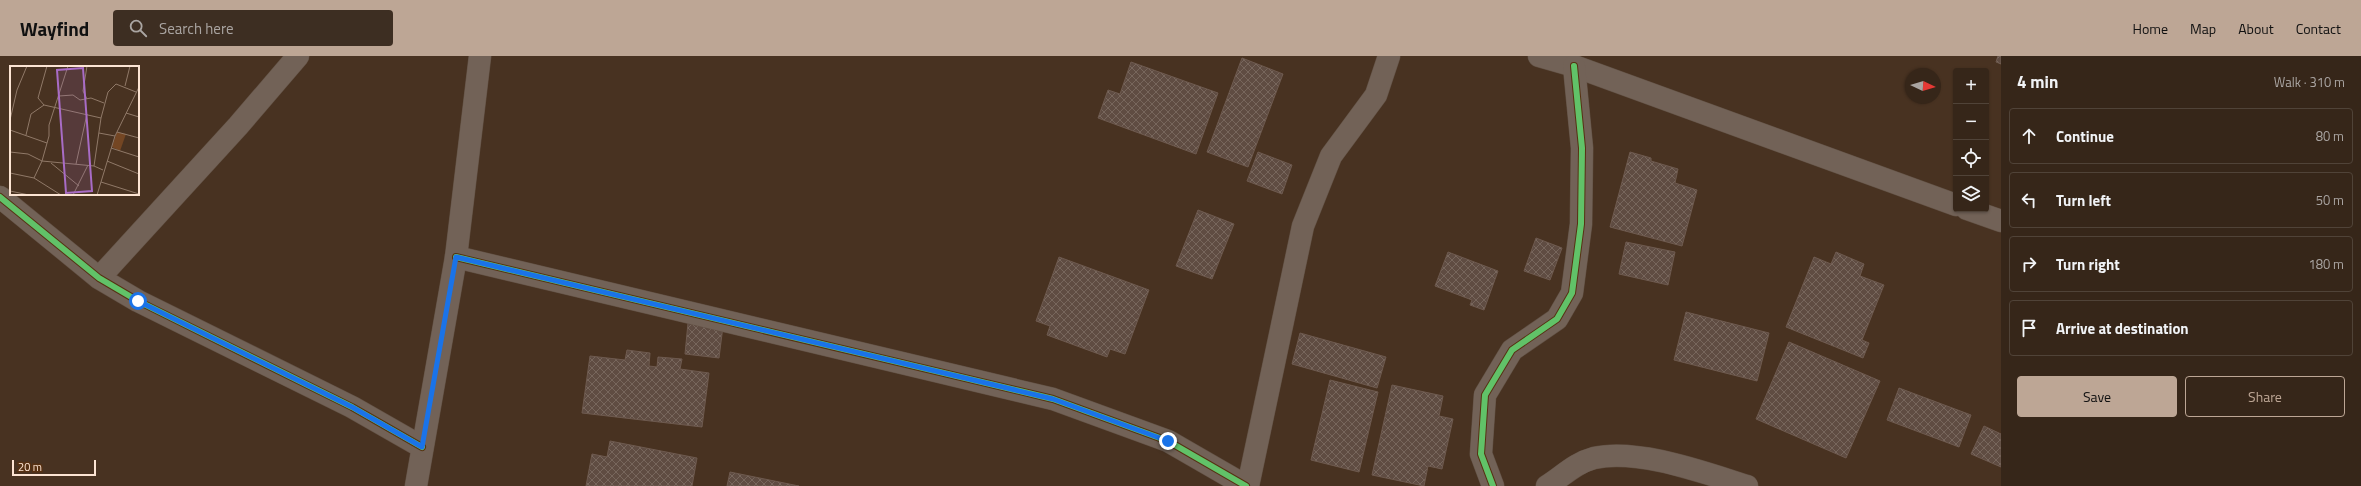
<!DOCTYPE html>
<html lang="en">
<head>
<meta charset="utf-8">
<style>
  :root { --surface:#362619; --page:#3d2e22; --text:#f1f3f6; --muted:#aaa5a2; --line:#504338; --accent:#bda695 }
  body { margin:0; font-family:"Titillium Web",sans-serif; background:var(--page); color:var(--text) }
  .controls { position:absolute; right:12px; top:12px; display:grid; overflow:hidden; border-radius:4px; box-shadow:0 1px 3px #0004 }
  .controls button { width:36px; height:36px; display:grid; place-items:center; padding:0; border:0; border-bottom:1px solid var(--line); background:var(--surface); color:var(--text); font:20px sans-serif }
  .compass { position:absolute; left:1905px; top:12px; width:36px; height:36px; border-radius:50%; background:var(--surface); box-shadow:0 1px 3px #0004; rotate:94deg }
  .scale { position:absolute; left:12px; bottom:10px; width:84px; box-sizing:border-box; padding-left:4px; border:2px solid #fce4d3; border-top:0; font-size:11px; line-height:14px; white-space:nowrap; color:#fce4d3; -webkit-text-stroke:3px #573112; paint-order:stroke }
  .stop { position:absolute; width:12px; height:12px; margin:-9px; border:3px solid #1a73e8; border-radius:50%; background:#fff }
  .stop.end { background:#1a73e8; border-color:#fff; box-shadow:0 1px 4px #0008 }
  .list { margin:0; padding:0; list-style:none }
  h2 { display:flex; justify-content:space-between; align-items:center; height:52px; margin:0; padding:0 16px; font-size:17px }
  h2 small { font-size:13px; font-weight:400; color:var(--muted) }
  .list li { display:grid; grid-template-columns:26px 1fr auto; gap:12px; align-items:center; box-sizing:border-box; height:56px; margin:0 8px 8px; padding:0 8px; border:1px solid var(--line); border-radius:4px }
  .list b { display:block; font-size:15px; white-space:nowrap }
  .list em { font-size:13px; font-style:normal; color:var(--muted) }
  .actions { display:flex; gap:8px; padding:12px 16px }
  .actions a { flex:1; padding:9px 0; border:1px solid var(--accent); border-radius:4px; text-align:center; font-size:14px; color:var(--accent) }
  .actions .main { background:var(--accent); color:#111 }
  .icon { flex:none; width:22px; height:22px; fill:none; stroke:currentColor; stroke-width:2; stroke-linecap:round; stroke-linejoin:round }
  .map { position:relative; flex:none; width:2001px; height:430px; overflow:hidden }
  header { display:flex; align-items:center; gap:24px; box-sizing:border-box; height:56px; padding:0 20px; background:var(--accent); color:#111 }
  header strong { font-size:19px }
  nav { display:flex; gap:22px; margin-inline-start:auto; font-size:14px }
  .search { width:280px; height:36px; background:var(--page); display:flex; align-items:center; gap:10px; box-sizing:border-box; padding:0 14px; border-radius:4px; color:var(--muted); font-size:15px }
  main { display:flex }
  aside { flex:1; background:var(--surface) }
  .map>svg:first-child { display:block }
</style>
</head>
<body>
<header>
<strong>Wayfind</strong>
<div class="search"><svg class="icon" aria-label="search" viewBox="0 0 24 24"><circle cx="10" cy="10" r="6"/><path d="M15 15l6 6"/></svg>Search here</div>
<nav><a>Home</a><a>Map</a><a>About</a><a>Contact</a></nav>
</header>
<main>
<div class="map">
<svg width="2001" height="430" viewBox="0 0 2001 430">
  <defs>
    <pattern id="building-cross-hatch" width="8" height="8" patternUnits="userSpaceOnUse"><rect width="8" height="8" fill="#5f4c42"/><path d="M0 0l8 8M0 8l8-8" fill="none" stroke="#77665c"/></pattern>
  </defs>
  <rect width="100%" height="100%" fill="#483221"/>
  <g fill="url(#building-cross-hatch)" stroke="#6e5a4f">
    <path d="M1998,0H2001V8L1996,6Z"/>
    <path d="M1242,2L1283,18L1248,111L1207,96Z"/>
    <path d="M1131,6L1218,37L1196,98L1098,62L1108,34L1120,38Z"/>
    <path d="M1258,96L1292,109L1282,138L1247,125Z"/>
    <path d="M1630,96L1651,102V105L1678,113L1675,127L1697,134L1682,190L1610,171Z"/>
    <path d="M1198,154L1234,168L1212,223L1176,210Z"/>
    <path d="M1536,182L1562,192L1550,224L1524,215Z"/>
    <path d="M1626,186L1675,196L1668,229L1619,218Z"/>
    <path d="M1448,196L1498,215L1484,254L1470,249L1472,244L1435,230Z"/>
    <path d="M1836,196L1864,208L1860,220L1884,229L1862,284L1869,287L1863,302L1786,271L1814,201L1831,208Z"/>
    <path d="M1059,201L1149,234L1125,298L1110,293L1107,301L1047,279L1050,270L1036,265Z"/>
    <path d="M1686,256L1769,277L1757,325L1674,304Z"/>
    <path d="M688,267L723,270L719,302L685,298Z"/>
    <path d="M1300,277L1386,301L1377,332L1292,308Z"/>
    <path d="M1789,286L1880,325L1846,402L1756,363Z"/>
    <path d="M627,294L650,297L649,310L657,311L658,301L682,303L680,313L709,317L702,371L582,357L590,300L625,304Z"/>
    <path d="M1330,324L1378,336L1359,416L1311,404Z"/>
    <path d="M1392,329L1443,340L1439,360L1453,363L1442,413L1428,410L1424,430L1372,419Z"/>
    <path d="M1899,332L1971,359L1959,391L1887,364Z"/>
    <path d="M1984,370L2001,378V411L1971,398Z"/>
    <path d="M610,385L697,402L692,430H586L592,398L607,401Z"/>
    <path d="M730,416L799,430H727Z"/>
  </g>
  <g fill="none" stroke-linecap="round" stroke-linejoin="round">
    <g stroke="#615043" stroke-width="23">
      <g id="street">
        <path d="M1539,0L1574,10L1956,149"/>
        <path d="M0,141L99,222L138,245L352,351L422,391"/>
        <path d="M1967,153L2001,165"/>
        <path d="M456,201L1053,343L1168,385L1246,430"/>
        <path d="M99,222L238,70L298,0"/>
        <path d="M416,430L456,201L480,0"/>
        <path d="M1248,430L1303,170L1331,100L1376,39L1389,0"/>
        <path d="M1493,430L1481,398L1485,339L1512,294L1557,263L1572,237L1581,168L1582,92L1574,10"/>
        <path d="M1547,430C1563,420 1575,407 1594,402C1638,392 1705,417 1747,430"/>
      </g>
    </g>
    <use href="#street" stroke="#726257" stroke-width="22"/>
    <g stroke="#573112" stroke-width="8">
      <g id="cycleway">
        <path d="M0,141L99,222L138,245L352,351L422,391"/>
        <path d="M456,201L1053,343L1168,385L1246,430"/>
        <path d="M1493,430L1481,398L1485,339L1512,294L1557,263L1572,237L1581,168L1582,92L1574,10"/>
      </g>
    </g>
    <use href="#cycleway" stroke="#61c268" stroke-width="6"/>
  </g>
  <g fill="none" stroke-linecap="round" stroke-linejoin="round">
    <path stroke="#1a73e8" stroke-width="5" d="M138,245L352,351L422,391L456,201L1053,343L1168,385"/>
  </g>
  <g transform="translate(10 10)">
    <rect width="129" height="129" fill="#483221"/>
    <path d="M107,66L116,68L110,85L102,81Z" fill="#744623"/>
    <path fill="none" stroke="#907968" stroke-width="1" d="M77,0L73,25L77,33M115,20L120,0M49,30L63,29L70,34L81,32L94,37M34,39L28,32L37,0M116,47L129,51M0,54L7,24L17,0M0,64L37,77M107,66L129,72M89,67L105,70M16,69L21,48L34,39L91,52M101,82L129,91M0,86L18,88L32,95L84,100L93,104M97,95L129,108M41,97L69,120M66,98L77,48M84,100L91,52L98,26L106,18L126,26M0,107L24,112L51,129M24,112L32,95L39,70V59L58,0M91,116L129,128M0,125L19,129M63,129L78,99M87,129L105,70L129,21"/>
    <path fill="#a86cc6" fill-opacity="0.15" stroke="#a86cc6" stroke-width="2" d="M73,2L82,125L56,127L47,4Z"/>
    <rect width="129" height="129" fill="none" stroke="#fce4d3" stroke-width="2"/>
  </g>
</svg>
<div class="controls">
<button>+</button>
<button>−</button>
<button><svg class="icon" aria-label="locate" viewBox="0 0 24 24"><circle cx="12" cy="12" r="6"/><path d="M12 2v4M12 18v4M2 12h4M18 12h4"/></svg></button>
<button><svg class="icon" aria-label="layers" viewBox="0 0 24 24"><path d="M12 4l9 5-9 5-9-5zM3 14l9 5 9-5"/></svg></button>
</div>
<svg class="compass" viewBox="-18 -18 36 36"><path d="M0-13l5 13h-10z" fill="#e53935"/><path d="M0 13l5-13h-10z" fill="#aaa5a2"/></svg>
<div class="scale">20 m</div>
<div class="stop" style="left:138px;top:245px"></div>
<div class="stop end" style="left:1168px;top:385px"></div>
</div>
<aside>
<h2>4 min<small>Walk · 310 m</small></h2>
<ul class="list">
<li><svg class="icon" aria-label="ahead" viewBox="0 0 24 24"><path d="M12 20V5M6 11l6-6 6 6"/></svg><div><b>Continue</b></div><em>80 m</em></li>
<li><svg class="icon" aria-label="left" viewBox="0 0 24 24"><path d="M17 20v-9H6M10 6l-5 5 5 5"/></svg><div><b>Turn left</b></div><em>50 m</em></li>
<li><svg class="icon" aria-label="right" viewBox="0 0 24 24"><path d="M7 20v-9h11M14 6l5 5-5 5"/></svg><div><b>Turn right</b></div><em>180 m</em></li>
<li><svg class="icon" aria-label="arrive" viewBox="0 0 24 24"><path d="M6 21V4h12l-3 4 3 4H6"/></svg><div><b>Arrive at destination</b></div></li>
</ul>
<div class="actions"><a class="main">Save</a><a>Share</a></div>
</aside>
</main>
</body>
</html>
